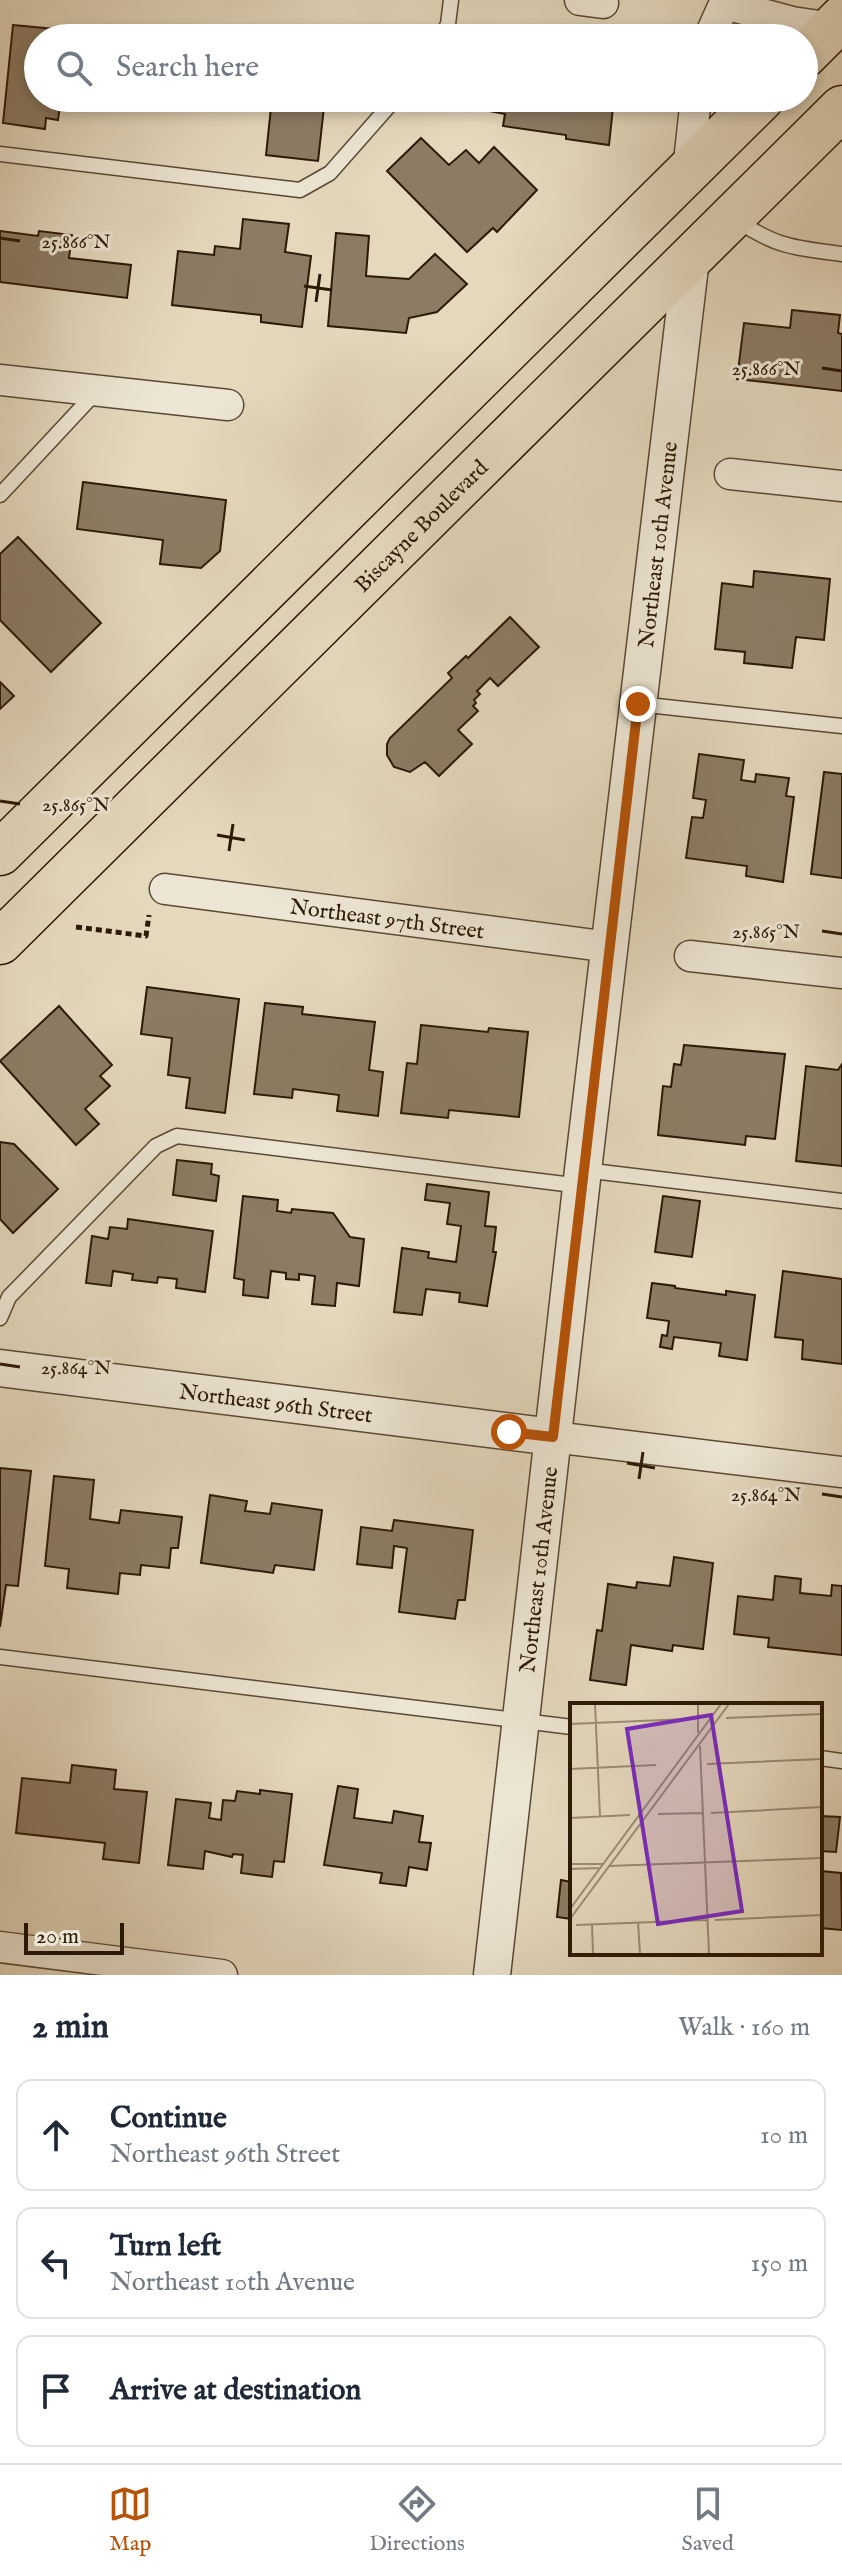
<!DOCTYPE html>
<html lang="en">
<head>
<meta charset="utf-8">
<style>
  :root { --surface:#fff; --page:#f2f2f3; --text:#1f2937; --muted:#747a83; --line:#e0e1e3; --accent:#b45309 }
  body { margin:0; font-family:"IM FELL English",serif; background:var(--page); color:var(--text) }
  .scale { position:absolute; left:24px; bottom:20px; width:100px; box-sizing:border-box; padding-left:8px; border:4px solid #2c1906; border-top:0; font-size:22px; line-height:28px; white-space:nowrap; color:#2c1906; -webkit-text-stroke:6px #ede6d4; paint-order:stroke }
  .stop { position:absolute; width:24px; height:24px; margin:-18px; border:6px solid #b45309; border-radius:50%; background:#fff }
  .stop.end { background:#b45309; border-color:#fff; box-shadow:0 2px 8px #0008 }
  .list { margin:0; padding:0; list-style:none }
  h2 { display:flex; justify-content:space-between; align-items:center; height:104px; margin:0; padding:0 32px; font-size:34px }
  h2 small { font-size:26px; font-weight:400; color:var(--muted) }
  .list li { display:grid; grid-template-columns:52px 1fr auto; gap:24px; align-items:center; box-sizing:border-box; height:112px; margin:0 16px 16px; padding:0 16px; border:2px solid var(--line); border-radius:16px }
  .list b { display:block; font-size:30px; white-space:nowrap }
  .list p { margin:0; font-size:26px; white-space:nowrap; color:var(--muted) }
  .list em { font-size:26px; font-style:normal; color:var(--muted) }
  .icon { flex:none; width:44px; height:44px; fill:none; stroke:currentColor; stroke-width:2; stroke-linecap:round; stroke-linejoin:round }
  .map { position:relative; flex:none; width:842px; height:1975px; overflow:hidden }
  .search { position:absolute; background:var(--surface); box-shadow:0 4px 12px #0003; left:24px; right:24px; top:24px; height:88px; display:flex; align-items:center; gap:20px; box-sizing:border-box; padding:0 28px; border-radius:44px; color:var(--muted); font-size:30px }
  .sheet { height:488px; background:var(--surface) }
  nav { display:flex; justify-content:space-around; align-items:center; box-sizing:border-box; height:112px; border-top:2px solid var(--line); background:var(--surface); font-size:22px; color:var(--muted) }
  nav a { display:grid; justify-items:center; gap:4px }
  nav .on { color:var(--accent) }
  .map>svg:first-child { display:block }
</style>
</head>
<body>
<div class="map">
<svg width="842" height="1975" viewBox="0 0 842 1975">
  <rect width="100%" height="100%" fill="#e4d8bd"/>
  <filter id="stains"><feTurbulence type="fractalNoise" baseFrequency=".0025" numOctaves="4"/><feColorMatrix values="0 0 0 0 .2 0 0 0 0 .09 0 0 0 0 .02 0 0 0 .5 -.17"/></filter>
  <radialGradient id="worn" r=".72"><stop offset=".6" stop-color="#630" stop-opacity="0"/><stop offset="1" stop-color="#630" stop-opacity=".3"/></radialGradient>
  <g fill="#8c7c65" stroke="#2c1906" stroke-width="2">
    <path d="M13,25L108,34V38H38V98H93L92,109L60,105L58,120L46,118L45,129L3,123Z"/>
    <path d="M165,98H239L238,108Z"/>
    <path d="M272,98H325L318,161L266,155Z"/>
    <path d="M486,98H614L609,145L566,139V135L503,126L505,114L484,110Z"/>
    <path d="M421,138L449,165L466,150L479,163L494,147L537,190L497,232L493,228L467,252L387,171Z"/>
    <path d="M243,219L289,224L285,252L311,256L302,327L261,322V315L172,305L178,251L214,255L215,246L240,249Z"/>
    <path d="M0,231L38,236L39,231L72,235L69,258L131,265L127,298L0,282Z"/>
    <path d="M336,233L369,236L366,276L409,279L435,254L467,284L437,312L409,318L406,333L328,326Z"/>
    <path d="M792,310L840,315L838,333L842,334V391L737,379L744,323L790,328Z"/>
    <path d="M83,482L226,500L220,551L201,568L160,564L163,540L77,529Z"/>
    <path d="M18,537L101,623L51,672L0,620V554Z"/>
    <path d="M754,571L830,579L824,640L796,637L792,668L744,663L745,652L715,649L722,583L753,587Z"/>
    <path d="M510,617L539,647L498,686L490,678L477,691L480,694L474,700L476,703L473,706L478,711L458,730L472,744L439,776L425,762L410,772L394,767L387,755V744L390,738L452,678L448,673L466,656L468,658Z"/>
    <path d="M0,682L14,696L0,709Z"/>
    <path d="M699,754L744,760L741,780L755,782L756,774L789,778L786,796L794,797L783,882L746,876L747,866L686,858L692,817L703,818L706,800L693,798Z"/>
    <path d="M824,772L842,774V878L811,874Z"/>
    <path d="M147,987L239,999L225,1113L186,1108L190,1078L168,1075L172,1038L141,1034Z"/>
    <path d="M265,1003L303,1007L302,1014L375,1022L369,1070L383,1072L378,1116L337,1111L339,1095L293,1089L292,1098L254,1094Z"/>
    <path d="M59,1006L112,1065L100,1076L110,1086L85,1109L99,1124L76,1145L0,1061Z"/>
    <path d="M421,1025L488,1032L489,1028L528,1032L519,1117L449,1110L448,1118L401,1113L407,1063L417,1064Z"/>
    <path d="M684,1045L785,1054L775,1139L746,1136L745,1145L658,1135L663,1086L671,1087L674,1064L681,1065Z"/>
    <path d="M842,1064V1166L796,1161L806,1066L838,1070Z"/>
    <path d="M0,1142L14,1144L58,1189L13,1233L0,1219Z"/>
    <path d="M177,1160L212,1164L211,1174L219,1176L216,1201L173,1195Z"/>
    <path d="M427,1184L489,1192L485,1226L496,1227L493,1252H496L487,1306L459,1302L460,1293L426,1289L422,1315L394,1312L402,1248L429,1252L428,1258L456,1262L461,1226L447,1224L450,1203L425,1200Z"/>
    <path d="M243,1196L278,1200L277,1211L291,1213L292,1209L333,1213L350,1237L364,1239L359,1286L337,1283L335,1306L312,1304L315,1276L299,1274V1280L286,1279V1273L271,1271L268,1298L243,1295L244,1280L234,1278Z"/>
    <path d="M663,1196L700,1201L692,1257L655,1252Z"/>
    <path d="M128,1219L213,1231L205,1292L176,1288L177,1279L158,1277L157,1283L132,1280L133,1274L113,1271L111,1286L86,1283L92,1236L108,1239L110,1227L127,1229Z"/>
    <path d="M783,1271L842,1279V1364L802,1359L803,1340L775,1337Z"/>
    <path d="M652,1283L675,1286V1288L726,1295V1291L755,1295L747,1360L719,1356L721,1343L674,1337L672,1349L660,1347L662,1335L667,1336L669,1321L647,1318Z"/>
    <path d="M0,1468L31,1471L18,1586L6,1585L0,1627Z"/>
    <path d="M54,1476L94,1480L90,1519L119,1523L121,1510L182,1517L178,1548H171L169,1568L141,1565L140,1575L120,1573L118,1594L67,1588L69,1569L45,1566Z"/>
    <path d="M210,1495L247,1501L245,1511L270,1514L272,1503L322,1510L314,1570L275,1565L273,1573L201,1563Z"/>
    <path d="M394,1520L473,1530L465,1600H458L455,1619L399,1612L407,1548L394,1546L392,1568L357,1564L361,1527L392,1531Z"/>
    <path d="M674,1557L713,1563L703,1649L673,1645L672,1651L631,1645L626,1685L590,1680L597,1630L602,1631L608,1584L636,1588L637,1582L670,1586Z"/>
    <path d="M775,1576L801,1579L800,1593L831,1596L832,1585L842,1586V1655L768,1647L769,1638L734,1634L738,1596L773,1600Z"/>
    <path d="M72,1765L116,1770L114,1789L147,1792L139,1863L103,1859L105,1843L16,1833L22,1778L70,1783Z"/>
    <path d="M338,1786L358,1789L354,1818L392,1823L394,1811L423,1816L419,1842L431,1843L427,1870L409,1867L406,1886L380,1883L382,1873L324,1865Z"/>
    <path d="M260,1790L292,1794L284,1862L274,1861L272,1877L241,1873L243,1855L233,1854L232,1857L205,1851L203,1869L168,1865L176,1799L211,1803L209,1818L221,1820L223,1800L235,1801L237,1791L260,1794Z"/>
    <path d="M820,1816L840,1817L836,1852L820,1851Z"/>
    <path d="M821,1871L841,1873L842,1930L820,1928Z"/>
    <path d="M561,1880L572,1882V1919L557,1917Z"/>
  </g>
  <g fill="none" stroke-linecap="round" stroke-linejoin="round">
    <g stroke="#5a4934" stroke-width="17">
      <g id="service">
        <path d="M441,38L448,24L451,0"/>
        <path d="M0,154L300,190L330,173L396,98"/>
        <path d="M736,220C777,247 794,248 842,254"/>
        <path d="M0,495L97,391"/>
        <path d="M638,704L842,726"/>
        <path d="M584,1170L842,1201"/>
        <path d="M0,1318L9,1297L156,1146L177,1136L581,1186"/>
        <path d="M0,1657L572,1727"/>
        <path d="M820,1758L842,1761"/>
      </g>
    </g>
    <g stroke="#5a4934" stroke-width="33">
      <g id="minor">
        <path d="M580,0L603,3"/>
        <path d="M725,4L792,22L833,28"/>
        <path d="M709,38L726,0"/>
        <path d="M688,171L696,98"/>
        <path d="M0,380L228,405"/>
        <path d="M730,474L842,486"/>
        <path id="s1" d="M165,889L610,947"/>
        <path d="M690,956L842,973"/>
        <path d="M553,1437L842,1472"/>
        <path d="M0,1947L222,1975"/>
      </g>
    </g>
    <g stroke="#5a4934" stroke-width="39">
      <g id="tertiary">
        <path id="s2" d="M0,1368L553,1437"/>
        <path id="s3" d="M492,1975L583,1170L691,258"/>
      </g>
    </g>
    <g stroke="#2c1906" stroke-width="47">
      <g id="primary">
        <path d="M804,56L842,18"/>
        <path d="M0,853L762,98"/>
        <path id="s4" d="M0,942L842,108"/>
      </g>
    </g>
    <path stroke="#2c1906" stroke-width="5" stroke-dasharray="6 4" stroke-linecap="butt" d="M76,927L146,936L149,915"/>
    <use href="#service" stroke="#ede6d4" stroke-width="14"/>
    <use href="#minor" stroke="#ede6d4" stroke-width="30"/>
    <use href="#tertiary" stroke="#ede6d4" stroke-width="36"/>
    <use href="#primary" stroke="#e4d8bd" stroke-width="44"/>
  </g>
  <g fill="none" stroke-linecap="round" stroke-linejoin="round">
    <path stroke="#b45309" stroke-width="10" d="M509,1432L553,1437L638,704"/>
  </g>
  <path fill="none" stroke="#2c1906" stroke-width="3" d="M0,238L20,241M304,286L332,290M316,302L320,274M822,368L842,371M0,801L20,804M217,835L245,840M229,851L233,824M822,931L842,934M0,1364L20,1367M627,1463L655,1468M639,1479L643,1452M822,1494L842,1497"/>
  <g text-anchor="middle" stroke-width="6" stroke-linejoin="round" paint-order="stroke">
    <g font-size="22" fill="#2c1906" stroke="#ede6d4">
      <text dy="8" stroke="none"><textPath href="#s4" startOffset="592">Biscayne Boulevard</textPath></text>
      <text dy="8" stroke="none"><textPath href="#s3" startOffset="1440">Northeast 10th Avenue</textPath></text>
      <text dy="8" stroke="none"><textPath href="#s1" startOffset="224">Northeast 97th Street</textPath></text>
      <text dy="8" stroke="none"><textPath href="#s2" startOffset="278">Northeast 96th Street</textPath></text>
      <text dy="8" stroke="none"><textPath href="#s3" startOffset="408">Northeast 10th Avenue</textPath></text>
    </g>
  </g>
  <g transform="translate(570 1703)">
    <rect width="252" height="252" fill="#e4d8bd"/>
    <path fill="none" stroke="#9a8c74" stroke-width="2" d="M25,1L30,113M156,15L252,11M0,21L117,16M128,30V1M130,43L139,251M137,61L252,56M0,66L86,62M141,110L252,104M88,111L133,110M0,115L60,112M0,161H34M39,163L252,155M0,166L30,165M0,206L151,1M0,216L159,1M145,217L252,212M68,219L70,251M6,222L137,217M22,222L23,251"/>
    <path fill="#7b2cbf" fill-opacity="0.15" stroke="#7b2cbf" stroke-width="4" d="M141,12L172,208L88,221L57,26Z"/>
    <rect width="252" height="252" fill="none" stroke="#2c1906" stroke-width="4"/>
  </g>
  <g font-size="20" text-anchor="middle" fill="#2c1906" stroke="#ede6d4" stroke-width="6" stroke-linejoin="round" paint-order="stroke">
    <text x="76" y="248">25.866°N</text>
    <text x="766" y="375">25.866°N</text>
    <text x="76" y="811">25.865°N</text>
    <text x="766" y="938">25.865°N</text>
    <text x="76" y="1374">25.864°N</text>
    <text x="766" y="1501">25.864°N</text>
  </g>
  <rect width="100%" height="100%" filter="url(#stains)"/>
  <rect width="100%" height="100%" fill="url(#worn)"/>
</svg>
<div class="scale">20 m</div>
<div class="stop" style="left:509px;top:1432px"></div>
<div class="stop end" style="left:638px;top:704px"></div>
<div class="search"><svg class="icon" aria-label="search" viewBox="0 0 24 24"><circle cx="10" cy="10" r="6"/><path d="M15 15l6 6"/></svg>Search here</div>
</div>
<section class="sheet">
<h2>2 min<small>Walk · 160 m</small></h2>
<ul class="list">
<li><svg class="icon" aria-label="ahead" viewBox="0 0 24 24"><path d="M12 20V5M6 11l6-6 6 6"/></svg><div><b>Continue</b><p>Northeast 96th Street</p></div><em>10 m</em></li>
<li><svg class="icon" aria-label="left" viewBox="0 0 24 24"><path d="M17 20v-9H6M10 6l-5 5 5 5"/></svg><div><b>Turn left</b><p>Northeast 10th Avenue</p></div><em>150 m</em></li>
<li><svg class="icon" aria-label="arrive" viewBox="0 0 24 24"><path d="M6 21V4h12l-3 4 3 4H6"/></svg><div><b>Arrive at destination</b></div></li>
</ul>
</section>
<nav>
<a class="on"><svg class="icon" aria-label="map" viewBox="0 0 24 24"><path d="M3 6l6-2 6 2 6-2v14l-6 2-6-2-6 2zM9 4v14M15 6v14"/></svg>Map</a>
<a><svg class="icon" aria-label="directions" viewBox="0 0 24 24"><path d="M12 3l9 9-9 9-9-9zM9 14v-3h6M13 9l2 2-2 2"/></svg>Directions</a>
<a><svg class="icon" aria-label="saved" viewBox="0 0 24 24"><path d="M7 4h10v16l-5-4-5 4z"/></svg>Saved</a>
</nav>
</body>
</html>
